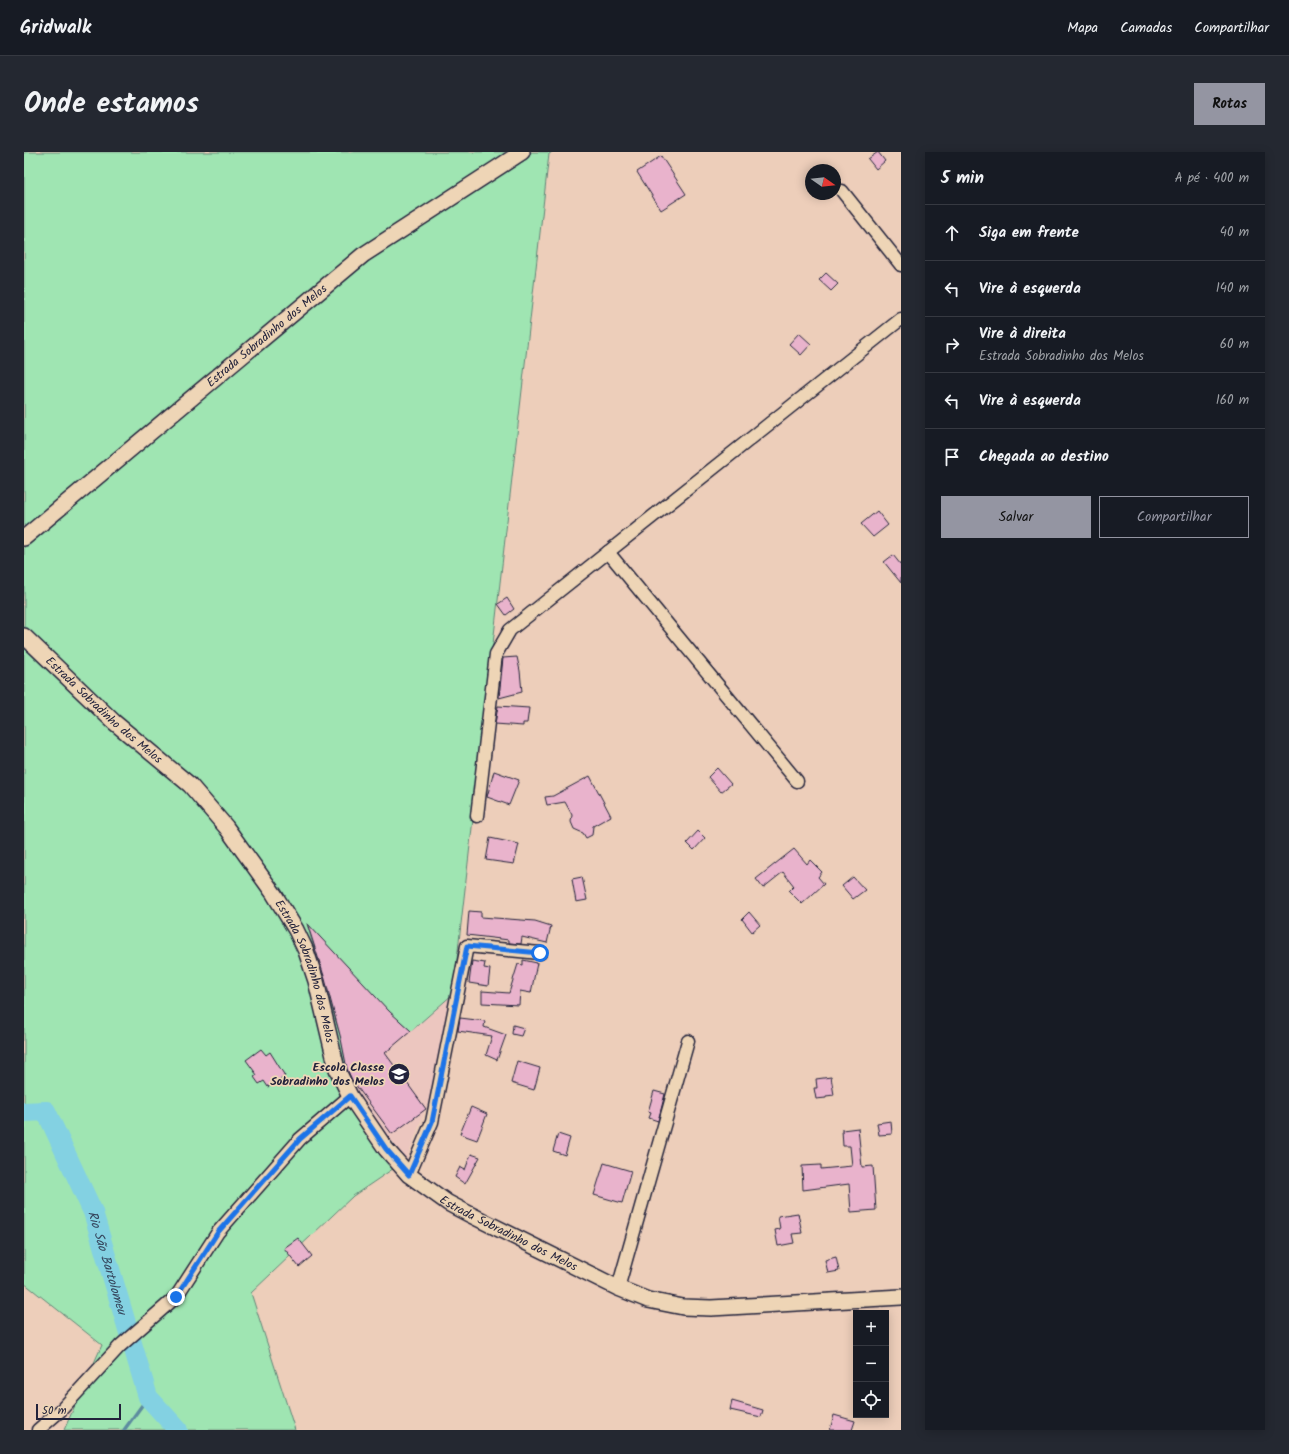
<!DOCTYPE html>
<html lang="pt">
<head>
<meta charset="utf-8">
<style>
  :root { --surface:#171b24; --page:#242831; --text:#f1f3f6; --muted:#9ea1a6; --line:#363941; --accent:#9495a2 }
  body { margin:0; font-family:Kalam,sans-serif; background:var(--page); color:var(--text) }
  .controls { position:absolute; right:12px; bottom:12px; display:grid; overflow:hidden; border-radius:0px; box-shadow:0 2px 10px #0003 }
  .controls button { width:36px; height:36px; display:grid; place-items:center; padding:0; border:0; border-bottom:1px solid var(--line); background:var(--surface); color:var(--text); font:20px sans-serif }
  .compass { position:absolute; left:781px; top:12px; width:36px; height:36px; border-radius:50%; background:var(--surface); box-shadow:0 2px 10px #0003; rotate:104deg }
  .scale { position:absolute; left:12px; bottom:10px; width:85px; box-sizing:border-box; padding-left:4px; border:2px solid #22223b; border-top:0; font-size:11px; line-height:14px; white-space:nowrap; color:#22223b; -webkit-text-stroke:3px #eed5b6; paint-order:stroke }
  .stop { position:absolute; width:12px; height:12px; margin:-9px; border:3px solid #1a73e8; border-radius:50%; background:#fff }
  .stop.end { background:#1a73e8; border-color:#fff; box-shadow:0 1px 4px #0008 }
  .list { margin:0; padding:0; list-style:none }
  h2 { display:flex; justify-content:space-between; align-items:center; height:52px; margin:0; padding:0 16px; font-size:17px }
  h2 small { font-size:13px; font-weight:400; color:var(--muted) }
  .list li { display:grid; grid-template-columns:26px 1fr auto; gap:12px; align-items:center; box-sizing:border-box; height:56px; padding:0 16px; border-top:1px solid var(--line) }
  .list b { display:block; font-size:15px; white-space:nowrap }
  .list p { margin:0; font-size:13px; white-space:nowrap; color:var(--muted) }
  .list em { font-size:13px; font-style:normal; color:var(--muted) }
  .actions { display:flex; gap:8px; padding:12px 16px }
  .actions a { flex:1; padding:9px 0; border:1px solid var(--accent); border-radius:0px; text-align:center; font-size:14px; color:var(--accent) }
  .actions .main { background:var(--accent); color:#111 }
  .icon { flex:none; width:22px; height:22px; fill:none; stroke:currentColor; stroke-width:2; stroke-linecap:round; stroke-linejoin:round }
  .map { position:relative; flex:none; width:877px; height:1278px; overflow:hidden; border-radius:0px }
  header { display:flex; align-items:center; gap:24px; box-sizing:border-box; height:56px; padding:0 20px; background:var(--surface); border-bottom:1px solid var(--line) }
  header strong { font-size:19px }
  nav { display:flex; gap:22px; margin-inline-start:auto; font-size:14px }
  .intro { display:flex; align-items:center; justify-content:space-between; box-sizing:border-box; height:96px; padding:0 24px }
  h1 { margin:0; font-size:28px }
  .button { padding:10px 18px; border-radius:0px; background:var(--accent); color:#111; font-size:14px; font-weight:700 }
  main { display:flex; gap:24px; padding:0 24px }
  aside { flex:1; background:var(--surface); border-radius:0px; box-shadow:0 2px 10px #0003 }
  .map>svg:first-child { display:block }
</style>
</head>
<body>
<header>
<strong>Gridwalk</strong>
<nav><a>Mapa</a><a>Camadas</a><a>Compartilhar</a></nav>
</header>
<div class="intro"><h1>Onde estamos</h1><a class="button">Rotas</a></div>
<main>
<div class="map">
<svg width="877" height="1278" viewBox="0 0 877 1278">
  <rect width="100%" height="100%" fill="#edceba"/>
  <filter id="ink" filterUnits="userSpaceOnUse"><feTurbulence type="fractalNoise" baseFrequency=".025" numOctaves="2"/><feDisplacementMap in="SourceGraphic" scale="8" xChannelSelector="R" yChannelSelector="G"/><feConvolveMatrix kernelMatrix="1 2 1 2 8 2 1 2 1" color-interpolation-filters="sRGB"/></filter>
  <g filter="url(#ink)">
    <path fill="#ecc6bf" d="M429,842L418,913L382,1008L362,983L326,930Z"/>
    <path fill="#9fe5b2" stroke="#608476" d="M0,0H528L525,2L429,842L387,879L365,860L283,772L317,886L326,930L362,983L382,1008L329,1044L227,1141L271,1278H40L78,1193L0,1131Z"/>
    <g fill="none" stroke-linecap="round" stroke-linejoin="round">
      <path stroke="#5c8b9f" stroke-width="3.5" d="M100,1278L124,1245"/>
      <path stroke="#83d1e2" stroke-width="20" id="s1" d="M0,960L22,959L69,1060L124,1245L154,1278"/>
    </g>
    <g fill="#e9b3cc" stroke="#22223b">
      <path d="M854,0L861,9L852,17L844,7Z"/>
      <path d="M637,4L662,42L637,58L613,20Z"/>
      <path d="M802,121L814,132L807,139L795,128Z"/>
      <path d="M775,181L787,192L777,203L765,192Z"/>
      <path d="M853,359L864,373L849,385L837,372Z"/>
      <path d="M869,403L877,413V431L860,410Z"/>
      <path d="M483,446L490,457L482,463L474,452Z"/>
      <path d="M493,505L496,519L498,540L475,546L479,506Z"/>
      <path d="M474,554L505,556L503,571H499V574L471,572Z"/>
      <path d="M693,616L707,632L697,640L684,625Z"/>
      <path d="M470,619L495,628L485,653L463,645Z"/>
      <path d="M566,624L587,664L569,674L568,683L562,686L559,681L550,677L547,670L548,663L541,650L523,653L521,645L529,644Z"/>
      <path d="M674,679L681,686L670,698L663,691Z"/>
      <path d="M466,686L495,692L490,712L462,708Z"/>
      <path d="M770,697L783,712L786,708L798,720L794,725L800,732L778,752L765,739L770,734L759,720L739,736L732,727Z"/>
      <path d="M558,725L563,748L552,750L548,727Z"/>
      <path d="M829,725L841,738L829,747L818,734Z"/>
      <path d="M445,759L457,760V765L511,769L527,774L523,791L498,785L497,792L485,791V788L443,783Z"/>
      <path d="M725,760L736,773L728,780L718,767Z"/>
      <path d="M283,771L365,859L387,879L361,901L402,957L368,982L328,928L323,917L317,887L301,827Z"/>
      <path d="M499,808L513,811L507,841L496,839L495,853L458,851V839L485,841L494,812L499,813Z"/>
      <path d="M448,809L461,811L460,816L466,817L464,834L445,831Z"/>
      <path d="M436,866L461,869L460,875L482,883L473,908L462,903L468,884L434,879Z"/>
      <path d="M489,873L500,876L497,884L488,882Z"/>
      <path d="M237,897L242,903L246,900L261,924L244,935L240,929L235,932L230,925L233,923L222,908Z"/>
      <path d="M493,909L516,916L510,938L487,931Z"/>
      <path d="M807,925L810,943L802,944V946L792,947L790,936H793L792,927Z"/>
      <path d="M630,939L641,942L634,969L625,966L627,961L624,960Z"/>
      <path d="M447,955L463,962L453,988L436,982Z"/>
      <path d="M867,969L868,982L855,983L853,971Z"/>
      <path d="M834,976L838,1015L849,1014L852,1058L827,1060L825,1032L779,1038L778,1014L797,1013V1017L828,1014L826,994H819L818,978Z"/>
      <path d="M534,982L546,986L541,1003L529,999Z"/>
      <path d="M447,1002L456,1005L441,1032L431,1025L436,1015L441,1018Z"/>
      <path d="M580,1011L607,1019L598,1051L570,1043Z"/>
      <path d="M774,1061L778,1081L768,1082L770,1091L754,1094L751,1078L756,1077L754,1064Z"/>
      <path d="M274,1086L288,1104L275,1115L260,1096Z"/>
      <path d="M812,1105L815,1119L804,1121L801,1108Z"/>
      <path d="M708,1249L739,1258L737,1265L706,1258Z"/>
      <path d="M810,1263L831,1269L828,1278H806Z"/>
    </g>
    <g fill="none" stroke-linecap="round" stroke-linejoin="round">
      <g stroke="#22223b" stroke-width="15">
        <g id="minor">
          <path d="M818,39L877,113"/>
          <path d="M584,400L773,629"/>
          <path d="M453,664L472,502L486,478L877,167"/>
          <path d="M385,1023L408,970L443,794L516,801"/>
          <path d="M594,1136L664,889"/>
          <path d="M14,1278L37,1258L96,1194L152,1145L194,1080L276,987L326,944"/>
        </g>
      </g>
      <g stroke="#22223b" stroke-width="18">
        <g id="tertiary">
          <path id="s2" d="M0,386L339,103L498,0"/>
          <path id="s3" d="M0,484L90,570L166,633L202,675L250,742L272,778L282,799L292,829L313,917L326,944L362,997L385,1023L424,1051L445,1062L594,1136L624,1148L659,1155L687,1156L877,1145"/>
        </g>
      </g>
      <use href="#minor" stroke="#eed5b6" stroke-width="12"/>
      <use href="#tertiary" stroke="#eed5b6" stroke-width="15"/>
    </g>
  </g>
  <g fill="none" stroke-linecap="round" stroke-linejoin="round" filter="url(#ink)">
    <path stroke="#1a73e8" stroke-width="5" d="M152,1145L194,1080L276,987L326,944L362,997L385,1023L408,970L443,794L516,801"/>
  </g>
  <defs>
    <g id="school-disc" transform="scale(1.15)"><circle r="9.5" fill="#22223b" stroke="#eed5b6"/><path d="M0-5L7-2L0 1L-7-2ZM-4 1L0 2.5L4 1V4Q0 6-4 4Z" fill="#fff"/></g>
  </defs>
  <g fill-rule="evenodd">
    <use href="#school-disc" x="375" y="922"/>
  </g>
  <g text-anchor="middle" stroke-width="3.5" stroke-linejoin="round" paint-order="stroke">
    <g font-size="12" fill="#22223b" stroke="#eed5b6">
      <text dy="4" stroke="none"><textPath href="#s2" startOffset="316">Estrada Sobradinho dos Melos</textPath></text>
      <text dy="4" stroke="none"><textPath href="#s3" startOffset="109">Estrada Sobradinho dos Melos</textPath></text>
      <text dy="4" stroke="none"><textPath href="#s3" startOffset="445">Estrada Sobradinho dos Melos</textPath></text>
      <text dy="4" stroke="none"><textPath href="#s3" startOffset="793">Estrada Sobradinho dos Melos</textPath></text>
    </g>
    <g font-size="12" font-weight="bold" fill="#22223b" stroke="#eed5b6" text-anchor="end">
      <text x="360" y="919">Escola Classe<tspan x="360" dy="14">Sobradinho dos Melos</tspan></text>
    </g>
    <g font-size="13" font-style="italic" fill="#35455c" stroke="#eed5b6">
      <text dy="5" stroke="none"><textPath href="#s1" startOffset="186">Rio São Bartolomeu</textPath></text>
    </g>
  </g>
</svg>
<div class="controls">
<button>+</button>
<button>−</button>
<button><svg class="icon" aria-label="locate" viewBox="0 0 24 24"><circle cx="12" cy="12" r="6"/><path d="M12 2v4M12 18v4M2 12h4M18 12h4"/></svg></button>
</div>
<svg class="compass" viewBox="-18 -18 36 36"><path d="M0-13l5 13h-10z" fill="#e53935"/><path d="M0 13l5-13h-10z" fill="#9ea1a6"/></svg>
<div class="scale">50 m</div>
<div class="stop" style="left:516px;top:801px"></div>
<div class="stop end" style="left:152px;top:1145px"></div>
</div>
<aside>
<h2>5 min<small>A pé · 400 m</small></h2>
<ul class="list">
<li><svg class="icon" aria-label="ahead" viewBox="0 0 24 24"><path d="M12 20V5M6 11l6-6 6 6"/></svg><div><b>Siga em frente</b></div><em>40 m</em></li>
<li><svg class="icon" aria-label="left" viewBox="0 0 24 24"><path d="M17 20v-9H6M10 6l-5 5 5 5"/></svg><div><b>Vire à esquerda</b></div><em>140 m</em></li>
<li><svg class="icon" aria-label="right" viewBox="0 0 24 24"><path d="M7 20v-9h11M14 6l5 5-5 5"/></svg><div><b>Vire à direita</b><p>Estrada Sobradinho dos Melos</p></div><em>60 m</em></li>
<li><svg class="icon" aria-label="left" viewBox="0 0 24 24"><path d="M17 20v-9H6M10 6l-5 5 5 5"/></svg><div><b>Vire à esquerda</b></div><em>160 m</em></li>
<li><svg class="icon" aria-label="arrive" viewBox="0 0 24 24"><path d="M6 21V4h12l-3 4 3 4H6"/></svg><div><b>Chegada ao destino</b></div></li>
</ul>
<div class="actions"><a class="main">Salvar</a><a>Compartilhar</a></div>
</aside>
</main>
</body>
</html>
